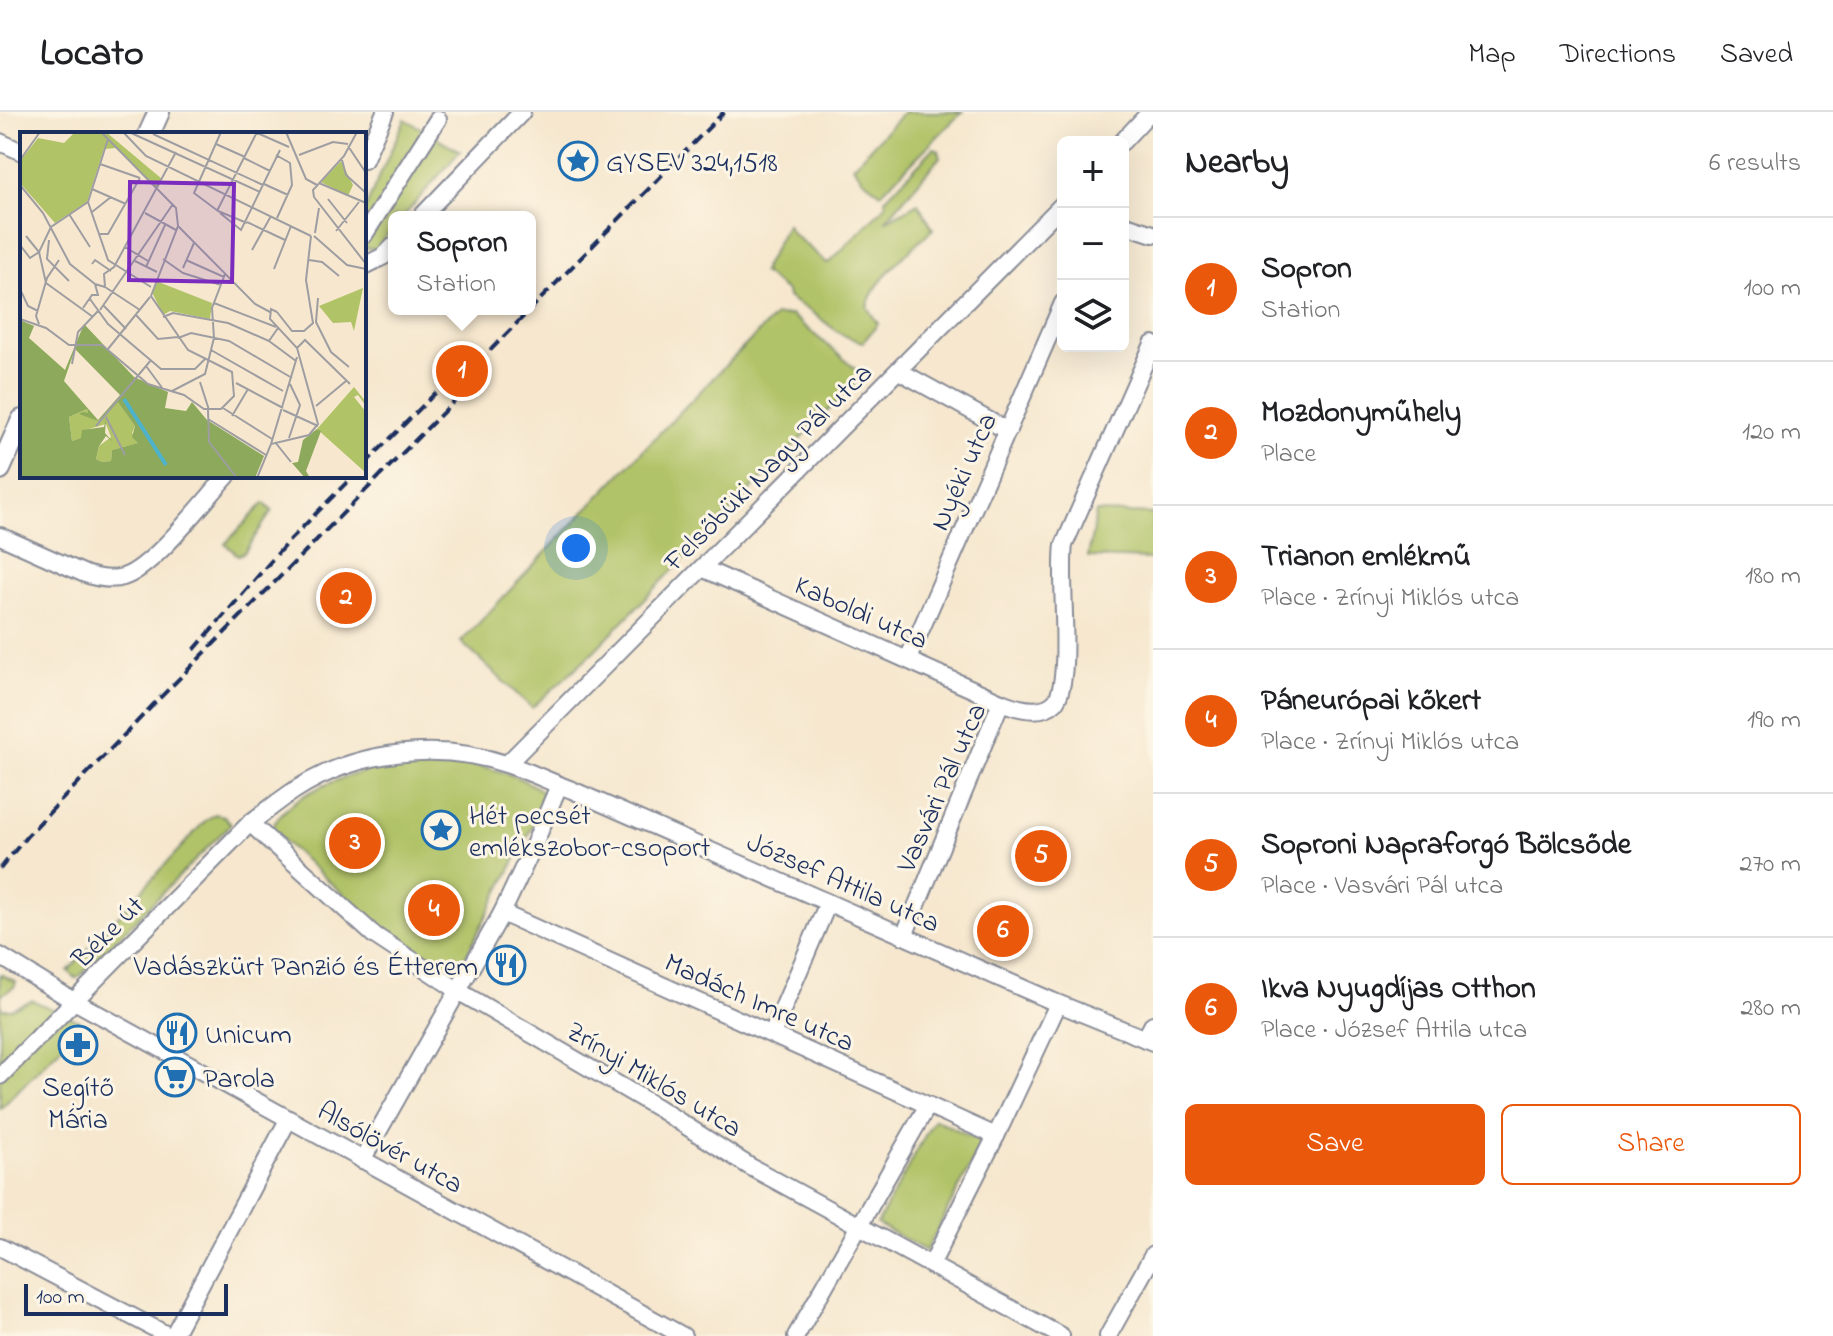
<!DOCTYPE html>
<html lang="en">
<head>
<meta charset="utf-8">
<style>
  :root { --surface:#fff; --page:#f2f2f2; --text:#202124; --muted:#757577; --line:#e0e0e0; --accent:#ea580c }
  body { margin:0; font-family:"Indie Flower",sans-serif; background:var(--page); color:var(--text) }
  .controls { position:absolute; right:24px; top:24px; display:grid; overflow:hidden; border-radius:12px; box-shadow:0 8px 32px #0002 }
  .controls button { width:72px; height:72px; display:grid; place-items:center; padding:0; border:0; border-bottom:2px solid var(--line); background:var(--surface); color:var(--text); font:40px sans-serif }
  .scale { position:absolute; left:24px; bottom:20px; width:204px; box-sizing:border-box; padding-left:8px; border:4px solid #1b2f5e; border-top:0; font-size:22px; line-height:28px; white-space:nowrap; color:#1b2f5e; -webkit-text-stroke:6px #fcf5e5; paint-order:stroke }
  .you { position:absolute; left:576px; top:436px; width:28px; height:28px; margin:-20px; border:6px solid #fff; border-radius:50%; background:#1a73e8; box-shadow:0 0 0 12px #1a73e833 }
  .badge { display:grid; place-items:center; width:52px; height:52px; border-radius:50%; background:var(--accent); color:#fff; font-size:26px; font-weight:700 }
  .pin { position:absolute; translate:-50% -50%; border:4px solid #fff; box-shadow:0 2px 8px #0006 }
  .popup { position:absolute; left:388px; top:99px; width:148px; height:104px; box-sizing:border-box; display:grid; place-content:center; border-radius:12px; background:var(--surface); filter:drop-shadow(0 2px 6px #0005); font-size:26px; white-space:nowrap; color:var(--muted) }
  .popup b { font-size:30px; color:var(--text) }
  .popup::after { content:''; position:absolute; left:50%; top:100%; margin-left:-16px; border:16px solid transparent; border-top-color:var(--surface) }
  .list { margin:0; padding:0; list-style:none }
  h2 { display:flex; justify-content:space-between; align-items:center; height:104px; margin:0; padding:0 32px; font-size:34px }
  h2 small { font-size:26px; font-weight:400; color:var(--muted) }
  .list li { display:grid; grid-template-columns:52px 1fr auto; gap:24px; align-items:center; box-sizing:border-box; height:144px; padding:0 32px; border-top:2px solid var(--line) }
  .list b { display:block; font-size:30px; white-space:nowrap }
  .list p { margin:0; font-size:26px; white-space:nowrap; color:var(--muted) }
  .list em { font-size:26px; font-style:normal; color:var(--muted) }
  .actions { display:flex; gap:16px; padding:24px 32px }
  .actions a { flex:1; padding:18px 0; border:2px solid var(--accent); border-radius:12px; text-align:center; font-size:28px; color:var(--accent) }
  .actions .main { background:var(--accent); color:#fff }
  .icon { flex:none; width:44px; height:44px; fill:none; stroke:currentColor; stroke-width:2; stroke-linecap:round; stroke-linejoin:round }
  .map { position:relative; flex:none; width:1153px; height:1224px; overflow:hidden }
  header { display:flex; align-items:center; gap:48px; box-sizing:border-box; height:112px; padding:0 40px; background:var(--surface); border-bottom:2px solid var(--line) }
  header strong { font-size:38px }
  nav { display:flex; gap:44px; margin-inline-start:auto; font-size:28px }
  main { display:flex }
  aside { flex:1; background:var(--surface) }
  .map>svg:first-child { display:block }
</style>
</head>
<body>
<header>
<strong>Locato</strong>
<nav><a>Map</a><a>Directions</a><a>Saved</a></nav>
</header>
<main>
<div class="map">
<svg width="1153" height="1224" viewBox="0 0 1153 1224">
  <rect width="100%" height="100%" fill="#fcf5e5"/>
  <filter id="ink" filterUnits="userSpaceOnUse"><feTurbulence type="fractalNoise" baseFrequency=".0125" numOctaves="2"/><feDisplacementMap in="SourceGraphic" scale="16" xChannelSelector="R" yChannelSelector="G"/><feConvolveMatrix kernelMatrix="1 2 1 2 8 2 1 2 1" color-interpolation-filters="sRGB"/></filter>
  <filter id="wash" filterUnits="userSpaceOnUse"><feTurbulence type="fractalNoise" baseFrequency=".006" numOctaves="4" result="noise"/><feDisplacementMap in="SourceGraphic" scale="32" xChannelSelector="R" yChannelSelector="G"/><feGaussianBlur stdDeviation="1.8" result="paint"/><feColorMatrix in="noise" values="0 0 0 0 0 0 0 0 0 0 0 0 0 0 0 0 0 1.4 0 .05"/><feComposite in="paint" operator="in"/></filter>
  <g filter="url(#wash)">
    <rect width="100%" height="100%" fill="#f6e7ce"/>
    <g fill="#b1c367" stroke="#667962" stroke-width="2">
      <path d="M904,0H962L881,81L863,67L853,54Z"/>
      <path d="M405,7L460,39L403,105H394V115L375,137L364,136V99Z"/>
      <path d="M934,36L939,38L940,45L885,109L918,91L933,117C913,135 873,169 867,195L878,212L863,230C838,223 837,219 817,204C808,197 797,192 788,185L787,180L762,160L787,112L792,121L827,151L830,150L886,93L885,87Z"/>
      <path d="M791,203L863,263L591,542L532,596L461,530C565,420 668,310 775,204Z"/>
      <path d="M264,391L272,399L244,441L238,443L225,432Z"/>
      <path d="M1096,400L1153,402V447L1088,445Z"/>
      <path d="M411,649C457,650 503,652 542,679L540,700L457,861C414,853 309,750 271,718C290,674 369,657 411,649Z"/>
      <path d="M215,702L224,704L231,712L79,865L76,866L68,859L205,709Z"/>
      <path d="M0,862L16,870L14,875L1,883V897H11L32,888L84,911L0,997Z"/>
      <path d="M934,1007L983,1030L926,1139L877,1112Z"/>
    </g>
  </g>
  <g filter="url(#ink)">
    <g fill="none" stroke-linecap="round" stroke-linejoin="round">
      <g stroke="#888b96" stroke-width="20">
        <g id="minor">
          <path d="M0,30L22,40"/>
          <path d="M1122,30L1150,0"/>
          <path d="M364,48L385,0"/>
          <path d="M421,105L522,0"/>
          <path d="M1123,112L1153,122"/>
          <path d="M364,123L438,7"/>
          <path d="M364,154L384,144L394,134"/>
          <path d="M899,259L1008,319"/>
          <path d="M0,424L85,462C97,466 110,469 123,465C152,457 205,388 227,364"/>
          <path d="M702,456L1001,590"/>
          <path d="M908,547L1063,191"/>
          <path d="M507,652L1063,92"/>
          <path d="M250,711L374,823L465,883L658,996L749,1054L1061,1224"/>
          <path d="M502,801L996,1024"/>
          <path d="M904,824L1001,590C1016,596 1041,604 1055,590C1073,569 1059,467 1064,433L1153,232"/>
          <path d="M0,844L67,885L683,1224"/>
          <path d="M772,922L828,791"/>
          <path d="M1145,927L1153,912"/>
          <path d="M0,964L250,711C265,700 280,688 295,678C357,638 439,629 509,653C530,660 551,670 572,678L1052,889L1153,930"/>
          <path d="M362,1048L502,801L534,733L559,673"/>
          <path d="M0,1135L169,1224"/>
          <path d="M931,1153L996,1024L1058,892"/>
          <path d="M173,1224L288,1008"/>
          <path d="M796,1224L928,993"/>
          <path d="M1108,1224L1153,1143"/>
        </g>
      </g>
      <g stroke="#888b96" stroke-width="24">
        <g id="major">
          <path d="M149,22L159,0"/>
          <path d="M0,357L22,308"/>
        </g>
      </g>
      <use href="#minor" stroke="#fff" stroke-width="16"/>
      <use href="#major" stroke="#fff" stroke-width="20"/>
      <g stroke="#1b2f5e" stroke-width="4" stroke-dasharray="12 6" stroke-linecap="butt">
        <path d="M465,264L724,0"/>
        <path d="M364,353L470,246"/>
        <path d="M194,538L285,433L353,364"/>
        <path d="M0,757L27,724L153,593L472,271"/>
      </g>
    </g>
  </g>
  <defs>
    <g id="sight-ring" transform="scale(2)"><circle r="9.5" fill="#fcf5e5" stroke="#1f6fb2" stroke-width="1.5"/><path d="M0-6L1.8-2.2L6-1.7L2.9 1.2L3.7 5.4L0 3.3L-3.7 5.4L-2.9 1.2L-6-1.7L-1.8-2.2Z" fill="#1f6fb2"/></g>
    <g id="restaurant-ring" transform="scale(2)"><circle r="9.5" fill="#fcf5e5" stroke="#1f6fb2" stroke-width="1.5"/><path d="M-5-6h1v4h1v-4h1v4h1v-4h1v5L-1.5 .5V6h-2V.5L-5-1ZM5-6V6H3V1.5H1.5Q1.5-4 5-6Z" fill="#1f6fb2"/></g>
    <g id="pharmacy-ring" transform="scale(2)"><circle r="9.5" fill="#fcf5e5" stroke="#1f6fb2" stroke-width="1.5"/><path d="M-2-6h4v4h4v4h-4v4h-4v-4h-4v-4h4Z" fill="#1f6fb2"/></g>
    <g id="supermarket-ring" transform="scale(2)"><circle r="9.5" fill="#fcf5e5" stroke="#1f6fb2" stroke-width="1.5"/><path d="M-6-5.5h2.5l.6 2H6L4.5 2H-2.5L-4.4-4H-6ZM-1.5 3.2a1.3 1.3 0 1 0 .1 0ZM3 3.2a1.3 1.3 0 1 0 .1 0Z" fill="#1f6fb2"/></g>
  </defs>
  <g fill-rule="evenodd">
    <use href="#sight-ring" x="578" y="49"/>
    <use href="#sight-ring" x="441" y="718"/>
    <use href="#restaurant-ring" x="506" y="853"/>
    <use href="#restaurant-ring" x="177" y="921"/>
    <use href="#pharmacy-ring" x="78" y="933"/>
    <use href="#supermarket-ring" x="175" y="965"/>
  </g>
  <g text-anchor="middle" stroke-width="6" stroke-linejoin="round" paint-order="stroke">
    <g font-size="28" fill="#1b2f5e" stroke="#fcf5e5" text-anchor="start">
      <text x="606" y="59">GYSEV 324,1518</text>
      <text x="469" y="712">Hét pecsét<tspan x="469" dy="32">emlékszobor-csoport</tspan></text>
      <text x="478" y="863" text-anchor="end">Vadászkürt Panzió és Étterem</text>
      <text x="205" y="931">Unicum</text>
      <text x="203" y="975">Parola</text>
      <text x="78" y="984" text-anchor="middle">Segítő<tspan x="78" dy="32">Mária</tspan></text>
    </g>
    <g font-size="28" fill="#1b2f5e" stroke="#fcf5e5">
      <text transform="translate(767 354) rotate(-45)" y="10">Felsőbüki Nagy Pál utca</text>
      <text transform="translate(962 359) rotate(-66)" y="10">Nyéki utca</text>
      <text transform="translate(862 499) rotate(24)" y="10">Kaboldi utca</text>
      <text transform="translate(940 675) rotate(-66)" y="10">Vasvári Pál utca</text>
      <text transform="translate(844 769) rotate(24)" y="10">József Attila utca</text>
      <text transform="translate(107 819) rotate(-45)" y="10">Béke út</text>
      <text transform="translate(760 889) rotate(24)" y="10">Madách Imre utca</text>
      <text transform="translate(655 966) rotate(31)" y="10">Zrínyi Miklós utca</text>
      <text transform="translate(391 1034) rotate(29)" y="10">Alsólövér utca</text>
    </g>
  </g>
  <g transform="translate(20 20)">
    <rect width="346" height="346" fill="#f6e7ce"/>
    <path d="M55,0H86L142,47L137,58L96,16L84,17L67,70L35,91L0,51V29L18,6L44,11ZM321,29L333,53L328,64L301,50ZM136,149L192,171L190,187L150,179L143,183L132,160ZM343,156L334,199L331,190L313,191L299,174ZM334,255L346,270V274L338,263L334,265L346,280V341L297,297ZM97,268L115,294L112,301L119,311L92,318L91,329L82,330L76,327L79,314L91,305L86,292L62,299V306L52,309L49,285L67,277L68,281H61L78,289Z" fill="#b1c367"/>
    <path d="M0,188L14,194L9,206L45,238L64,192L114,245L148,260L145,276L166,279L172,270L187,288L244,324L235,346H0ZM55,217L100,263L78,288L44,249ZM98,270L115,294L112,305L118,311L92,318L91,329L82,330L76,327L79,314L86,304L93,310L85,301L86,286L84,295L62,298L61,306L52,309L49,285L67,277L68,281L63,280L59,282L78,289ZM297,297L301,299L286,339L290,346H285L272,331L278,330L283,308Z" fill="#8ca95c" fill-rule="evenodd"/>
    <path fill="none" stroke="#4db3cc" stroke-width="4" d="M104,267L146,333"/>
    <path fill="none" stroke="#9e9da1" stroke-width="2" d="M103,0L126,24L291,104M109,0L240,60M235,0L269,15M266,0L286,47L297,53M133,2L243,53M196,12L225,25M328,14L346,41M256,23L270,31L272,53L257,86M279,23L313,10L328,12M224,26L250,39M0,28L20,0M322,28L326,43L346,61M80,32L120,46M299,51L346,71M244,52L268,63M0,53L23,81L50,132L75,152M72,57L106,72M294,65L346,132M294,65L293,58L324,24L337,0M308,67L327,91M68,70L88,128L131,155M68,70L88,7M197,79L237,0M198,79L174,61L201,0M198,79L227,91M72,80L91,65M125,81L156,98M200,81L221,98L260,18M49,82L70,115M227,90L265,108M158,94L235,172L250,180M316,99L339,70M295,101L299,76M80,102H88L120,46M294,104L327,133L346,137M29,108L27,127L49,149M0,113L10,126L19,120L6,104M105,115L128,129M232,118L251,84M143,127L163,141L201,153M166,128L204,145M289,128L302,130L319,144M115,129L137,140M72,132L75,128L91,139M126,135L145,93M163,136L174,111M254,137L271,94M26,151L19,120L31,95L68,70M26,151L73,185M85,155L120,178M0,157L8,174L18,179M298,166L296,190L311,220L329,235M70,167L88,192L141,237H175L185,227M194,171L256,195M84,174L106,197M63,176L72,163H78L75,152L85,155L84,142L94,135L156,20M80,178L153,72M257,180L272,199H284L293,191L286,148L291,104M116,183L138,207L158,205M143,185L153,181L208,191L249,209M0,187L26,196L49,213H82L128,252L164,263L184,277H201L214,264L212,240L168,218L131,164L158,94L156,76L81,0M19,192L16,184L27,146L39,128M258,196L249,209L276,229M158,206L171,201L209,209L272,246M277,216L285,208L330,252M88,217L130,165M191,218L263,259M52,232L58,200L78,179M126,234L143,257M180,250L189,278M216,251L263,276M152,259L185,242L194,206L192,176L205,142M296,274L326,249M203,276L252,307M188,278L189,310L217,346M263,278L298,294M212,284L228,257M86,285L105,323M188,287L246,323M76,294L131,228M269,306L280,273L270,252M255,310L271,330M251,312L277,225M237,346L251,312L289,303L298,292L277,216L250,187L251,177L257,180"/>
    <path fill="#7b2cbf" fill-opacity="0.15" stroke="#7b2cbf" stroke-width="4" d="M110,50L214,52L212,150L109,148Z"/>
    <rect width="346" height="346" fill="none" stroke="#1b2f5e" stroke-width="4"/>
  </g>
</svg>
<div class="controls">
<button>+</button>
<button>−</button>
<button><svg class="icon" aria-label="layers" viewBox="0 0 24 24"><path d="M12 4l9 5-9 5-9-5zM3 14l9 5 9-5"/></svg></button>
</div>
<div class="scale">100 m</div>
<div class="you"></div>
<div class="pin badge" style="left:462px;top:259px">1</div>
<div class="popup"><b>Sopron</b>Station</div>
<div class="pin badge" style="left:346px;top:486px">2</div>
<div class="pin badge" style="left:355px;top:731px">3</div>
<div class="pin badge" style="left:434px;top:798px">4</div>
<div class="pin badge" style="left:1041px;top:744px">5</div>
<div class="pin badge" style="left:1003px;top:819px">6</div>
</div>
<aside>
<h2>Nearby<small>6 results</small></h2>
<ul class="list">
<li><span class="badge">1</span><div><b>Sopron</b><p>Station</p></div><em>100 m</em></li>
<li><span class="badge">2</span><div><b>Mozdonyműhely</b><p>Place</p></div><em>120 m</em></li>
<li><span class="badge">3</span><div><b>Trianon emlékmű</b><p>Place · Zrínyi Miklós utca</p></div><em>180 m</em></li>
<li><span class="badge">4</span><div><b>Páneurópai kőkert</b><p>Place · Zrínyi Miklós utca</p></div><em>190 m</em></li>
<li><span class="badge">5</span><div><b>Soproni Napraforgó Bölcsőde</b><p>Place · Vasvári Pál utca</p></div><em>270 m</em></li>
<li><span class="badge">6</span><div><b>Ikva Nyugdíjas Otthon</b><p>Place · József Attila utca</p></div><em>280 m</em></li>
</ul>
<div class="actions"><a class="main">Save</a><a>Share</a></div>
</aside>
</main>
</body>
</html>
